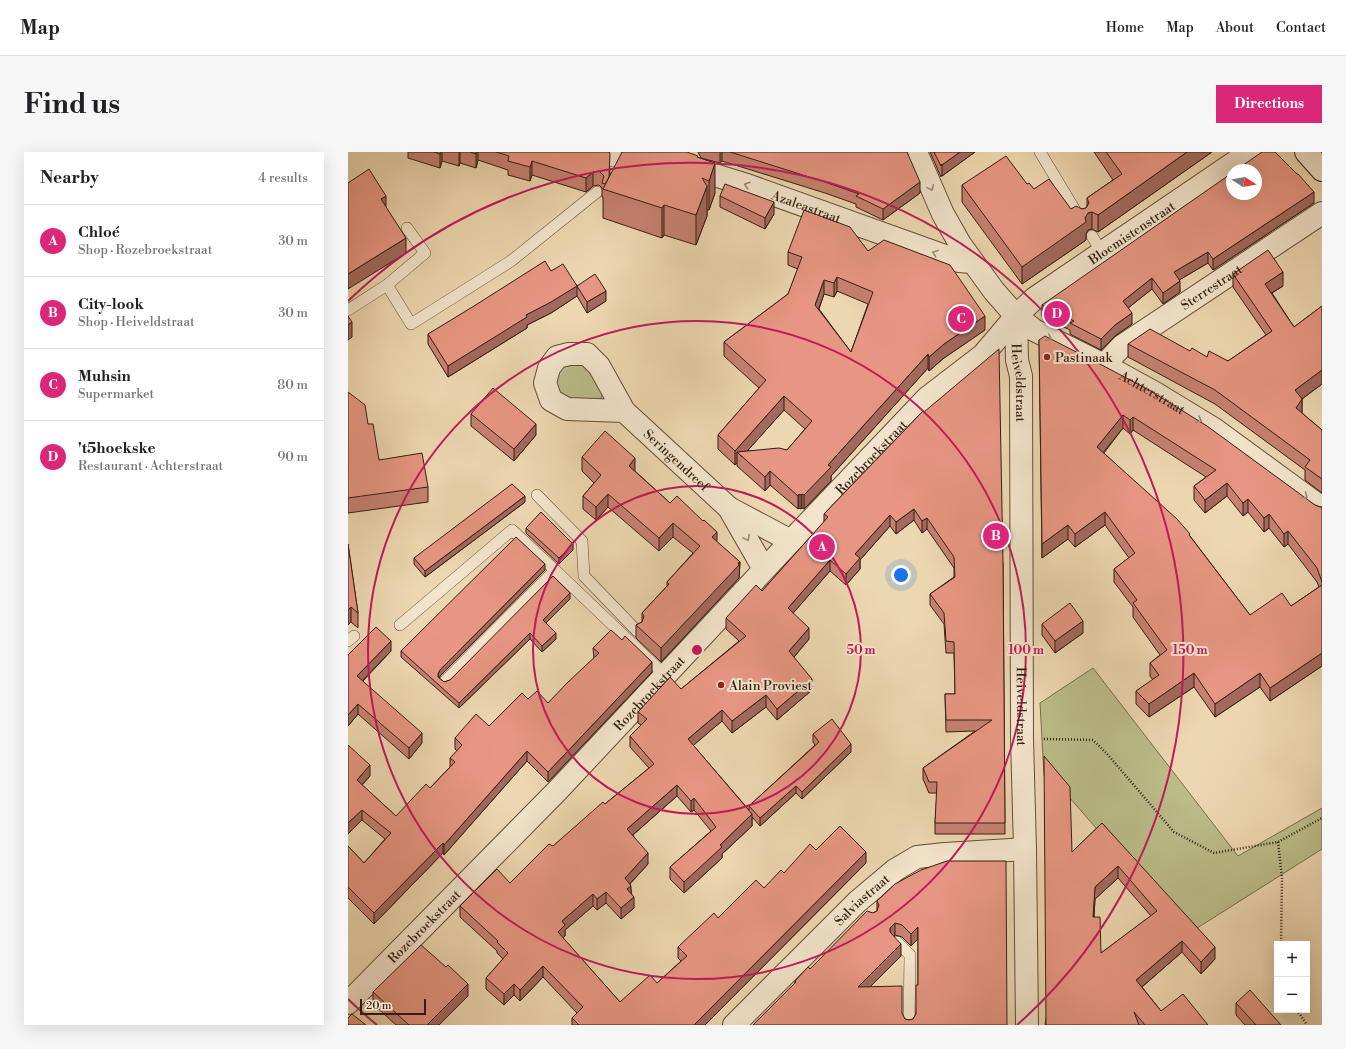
<!DOCTYPE html>
<html lang="en">
<head>
<meta charset="utf-8">
<style>
  :root { --surface:#fff; --page:#f6f6f6; --text:#202124; --muted:#757577; --line:#e0e0e0; --accent:#db2777 }
  body { margin:0; font-family:"Libre Bodoni",serif; background:var(--page); color:var(--text) }
  .controls { position:absolute; right:12px; bottom:12px; display:grid; overflow:hidden; border-radius:0px; box-shadow:0 4px 16px #0002 }
  .controls button { width:36px; height:36px; display:grid; place-items:center; padding:0; border:0; border-bottom:1px solid var(--line); background:var(--surface); color:var(--text); font:20px sans-serif }
  .compass { position:absolute; left:878px; top:12px; width:36px; height:36px; border-radius:50%; background:var(--surface); box-shadow:0 4px 16px #0002; rotate:101deg }
  .scale { position:absolute; left:12px; bottom:10px; width:66px; box-sizing:border-box; padding-left:4px; border:2px solid #351d13; border-top:0; font-size:11px; line-height:14px; white-space:nowrap; color:#351d13; -webkit-text-stroke:3px #f3e5cc; paint-order:stroke }
  .you { position:absolute; left:553px; top:423px; width:14px; height:14px; margin:-10px; border:3px solid #fff; border-radius:50%; background:#1a73e8; box-shadow:0 0 0 6px #1a73e833 }
  .badge { display:grid; place-items:center; width:26px; height:26px; border-radius:50%; background:var(--accent); color:#fff; font-size:13px; font-weight:700 }
  .pin { position:absolute; translate:-50% -50%; border:2px solid #fff; box-shadow:0 1px 4px #0006 }
  .list { margin:0; padding:0; list-style:none }
  h2 { display:flex; justify-content:space-between; align-items:center; height:52px; margin:0; padding:0 16px; font-size:17px }
  h2 small { font-size:13px; font-weight:400; color:var(--muted) }
  .list li { display:grid; grid-template-columns:26px 1fr auto; gap:12px; align-items:center; box-sizing:border-box; height:72px; padding:0 16px; border-top:1px solid var(--line) }
  .list b { display:block; font-size:15px; white-space:nowrap }
  .list p { margin:0; font-size:13px; white-space:nowrap; color:var(--muted) }
  .list em { font-size:13px; font-style:normal; color:var(--muted) }
  .map { position:relative; flex:none; width:974px; height:873px; overflow:hidden; border-radius:0px }
  header { display:flex; align-items:center; gap:24px; box-sizing:border-box; height:56px; padding:0 20px; background:var(--surface); border-bottom:1px solid var(--line) }
  header strong { font-size:19px }
  nav { display:flex; gap:22px; margin-inline-start:auto; font-size:14px }
  .intro { display:flex; align-items:center; justify-content:space-between; box-sizing:border-box; height:96px; padding:0 24px }
  h1 { margin:0; font-size:28px }
  .button { padding:10px 18px; border-radius:0px; background:var(--accent); color:#fff; font-size:14px; font-weight:700 }
  main { display:flex; gap:24px; padding:0 24px }
  aside { flex:1; background:var(--surface); border-radius:0px; box-shadow:0 4px 16px #0002 }
  .map>svg:first-child { display:block }
</style>
</head>
<body>
<header>
<strong>Map</strong>
<nav><a>Home</a><a>Map</a><a>About</a><a>Contact</a></nav>
</header>
<div class="intro"><h1>Find us</h1><a class="button">Directions</a></div>
<main>
<aside>
<h2>Nearby<small>4 results</small></h2>
<ul class="list">
<li><span class="badge">A</span><div><b>Chloé</b><p>Shop · Rozebroekstraat</p></div><em>30 m</em></li>
<li><span class="badge">B</span><div><b>City-look</b><p>Shop · Heiveldstraat</p></div><em>30 m</em></li>
<li><span class="badge">C</span><div><b>Muhsin</b><p>Supermarket</p></div><em>80 m</em></li>
<li><span class="badge">D</span><div><b>'t5hoekske</b><p>Restaurant · Achterstraat</p></div><em>90 m</em></li>
</ul>
</aside>
<div class="map">
<svg width="974" height="873" viewBox="0 0 974 873">
  <rect width="100%" height="100%" fill="#edd7b1"/>
  <filter id="stains"><feTurbulence type="fractalNoise" baseFrequency=".005" numOctaves="4"/><feColorMatrix values="0 0 0 0 .2 0 0 0 0 .09 0 0 0 0 .02 0 0 0 .5 -.17"/></filter>
  <radialGradient id="worn" r=".72"><stop offset=".6" stop-color="#630" stop-opacity="0"/><stop offset="1" stop-color="#630" stop-opacity=".3"/></radialGradient>
  <g fill="#bbbd89" stroke="#786d4e">
    <path d="M216,212L238,213L255,239L252,249L249,251L215,245C204,232 205,225 216,212Z"/>
    <path d="M745,516L890,704L974,656V697L843,780L754,683L701,622L696,624L692,551Z"/>
  </g>
  <g fill="none" stroke-linecap="round" stroke-linejoin="round">
    <g stroke="#634c3a" stroke-width="12">
      <g id="lane">
        <path d="M692,0L733,68"/>
        <path d="M265,9L268,0"/>
        <path d="M744,84L754,101"/>
        <path d="M39,133L77,101L59,76"/>
        <path d="M0,158L39,133L63,172L163,109L249,40"/>
        <path d="M189,343L234,389L236,424L289,479"/>
        <path d="M52,473L164,378L207,418"/>
        <path d="M0,489L6,484"/>
        <path d="M97,529L207,418L317,523"/>
        <path d="M549,790L562,803L561,873"/>
      </g>
    </g>
    <g stroke="#634c3a" stroke-width="24">
      <g id="street">
        <path id="s1" d="M291,0L399,33L611,109L624,110"/>
        <path id="s2" d="M568,0L595,62L612,92L646,139L668,164L686,178L756,213L807,241L866,277L974,356"/>
        <path id="s3" d="M668,164L669,208L673,224L674,587L677,697L679,873"/>
        <path id="s4" d="M756,213L774,194L974,61"/>
        <path id="s5" d="M276,259L219,257L203,248L197,231L201,216L209,205L221,202H239L251,214L276,259L381,356L443,389"/>
        <path d="M381,356L416,417"/>
        <path id="s6" d="M0,851L210,638L443,389L579,246L635,203L668,164L687,146L902,0"/>
        <path id="s7" d="M386,873L509,750L547,718L569,705L597,702L677,697"/>
      </g>
    </g>
    <g stroke="#351d13" stroke-width="24">
      <path id="secondary" d="M958,0L974,18"/>
    </g>
    <g stroke="#351d13" stroke-width="2.5" stroke-dasharray="1 2" stroke-linecap="butt">
      <path d="M696,587L745,588L760,603L826,680L866,701L930,690L974,666"/>
      <path d="M930,690L934,726L933,792"/>
      <path d="M949,858L959,873"/>
    </g>
    <use href="#lane" stroke="#f3e5cc" stroke-width="11"/>
    <use href="#street" stroke="#f3e5cc" stroke-width="22"/>
    <use href="#secondary" stroke="#f3e5cc" stroke-width="22"/>
  </g>
  <g fill="#c78171" stroke="#351d13" fill-rule="evenodd">
    <path d="M60,0H261L262,24L350,6L367,41L361,58H359V64L348,93L316,83L314,86L255,66V45H254V36L251,33L245,34L238,40L184,23L182,29L160,23V18L130,8L128,16L112,11L111,14L94,9L92,16L60,6Z"/>
    <path d="M350,0H559L572,41L535,68L508,55V52L477,41L374,9L372,11L353,6Z"/>
    <path d="M582,0H627L594,24L593,23V25Z"/>
    <path d="M746,0H864L750,80L744,77L740,78L738,82V88L674,132L614,50V33L679,32L686,37L723,57H734L738,56L739,53V46L765,28Z"/>
    <path d="M372,44L426,62L417,77L372,55Z"/>
    <path d="M966,51L865,118L860,111L831,128L832,140L815,152L804,137L780,156L784,172L767,184L753,198L722,182V178L694,164V153Z"/>
    <path d="M520,99L637,178L596,206L581,219L580,216L483,324V329L456,357L454,356L453,357L451,356L450,357L422,333L417,339L389,314V311L387,313L370,297V283L411,236L376,204V190L440,142L450,117L440,113V100ZM489,139L520,152L503,200L471,157L476,142L486,145ZM436,258L457,277L439,298L399,299Z"/>
    <path d="M203,119L258,149L239,161L229,144L203,161L179,173V176L100,225L80,192V182Z"/>
    <path d="M885,122L935,134L924,141L946,175L974,154V232L954,247V261L974,278V341L957,328V318L867,252L780,205V192L842,199L859,205L880,209L918,183L885,135Z"/>
    <path d="M691,188L967,353L972,355H974V514L922,549L912,535L867,565L846,535L801,565L788,552V539L805,528L802,524V511L812,503L785,465V455L766,430V417L781,406L757,373L727,395L720,387L694,406ZM775,276L782,282L785,278L858,325L846,334V348L857,361L879,344L895,364L900,360L916,380L921,376L936,395L940,392L969,430L971,435L943,454L902,463L842,384L756,301Z"/>
    <path d="M0,240L20,272L31,308L80,335V350L0,361Z"/>
    <path d="M575,259L655,411L657,682H587V671L589,641H581L575,627V616L627,579L598,580L597,542H607L606,501H598L596,472L582,453V442L606,425V416L579,377L574,381L566,368L548,382L542,374L512,408V417L498,433L482,419L445,461L461,487L446,505L464,538L429,568L418,555L384,581L374,569L345,593L401,658V654L467,593L465,590V582L503,600L454,647L448,641L412,674L404,665V674L374,702V706L336,741L322,727V715L363,679L346,658L343,660L329,644L285,683L300,712L282,732L286,756L273,767L258,751L249,758L245,754L217,778V784L215,786L272,850L309,831L333,809L330,806V795L370,766L416,736L468,698L518,711L357,873H224V866L229,861L195,825L172,849L166,843L156,853L138,837V826L155,807L149,801V799L112,765V754L162,731L205,694L257,652L301,616L282,595V584L293,573L290,571V560L333,537L391,489L378,477V466L414,439L476,371V362Z"/>
    <path d="M123,262L188,283L166,309L123,274Z"/>
    <path d="M234,305L287,319L322,351L369,390L392,410L391,426L313,510L288,486V473L294,470V461L319,434V430L345,401L325,385L311,399L260,355L248,368L235,357V344L246,331L234,319Z"/>
    <path d="M177,350L77,425L66,412V406Z"/>
    <path d="M178,376L225,398L211,412L178,381Z"/>
    <path d="M0,392L10,461V476L3,470L0,473Z"/>
    <path d="M197,418L92,524L91,526L96,530L102,528L222,447L198,471L208,487L194,500L182,487L111,556L53,505V499Z"/>
    <path d="M694,472L735,481L707,501L694,483Z"/>
    <path d="M28,475L43,499L15,529L74,591L61,607L10,562L0,574Z"/>
    <path d="M245,496L304,520L200,630L179,609L96,703L95,701L26,772L0,746V694L16,711L37,687L14,668L0,593L22,624L14,633L48,664L82,636L102,615V606L109,599L107,597V586L141,574L180,547L200,551L246,506Z"/>
    <path d="M754,671L867,807L853,822L834,800L794,835L813,859L860,873H697L724,700ZM770,726L803,764L753,801L746,765L747,747Z"/>
    <path d="M547,732L659,873H405L447,832V829L462,817L525,761L529,759V749ZM547,783L554,785L563,794L570,787V833L568,862L565,867L561,868L557,867L554,862L522,835L553,804L546,784Z"/>
    <path d="M98,815L120,844L91,873H48L25,852V840Z"/>
    <path d="M888,851L933,873H897L888,863Z"/>
  </g>
  <g fill="#a2695c" stroke="#351d13">
    <path d="M93,0H94V9L92,16V2Z"/>
    <path d="M111,0H112V11L111,14Z"/>
    <path d="M128,0H130V8L128,16Z"/>
    <path d="M372,0H374V9L372,11Z"/>
    <path d="M612,0H627L594,24V13Z"/>
    <path d="M839,0H864L750,80V63Z"/>
    <path d="M184,9V23L182,29V15Z"/>
    <path d="M367,11V41L361,58V29Z"/>
    <path d="M245,20V34L238,40V26Z"/>
    <path d="M572,30V41L535,68V57Z"/>
    <path d="M359,34V64L348,93V63Z"/>
    <path d="M966,40V51L865,118V107Z"/>
    <path d="M38,44V59L33,47Z"/>
    <path d="M426,50V62L417,77V66Z"/>
    <path d="M316,53V83L314,86V56Z"/>
    <path d="M744,60V77L740,78L738,82V88L674,132V115L737,66L740,61Z"/>
    <path d="M58,86V101L0,137V122Z"/>
    <path d="M860,100V111L826,131V120Z"/>
    <path d="M935,120V134L917,145V132Z"/>
    <path d="M489,125V139L486,145V131Z"/>
    <path d="M804,126V137L775,160V149Z"/>
    <path d="M476,128V142L467,167V153Z"/>
    <path d="M832,129V140L815,152V141Z"/>
    <path d="M229,134V144L203,161L179,173V176L100,225V214L178,163Z"/>
    <path d="M258,139V149L239,161V150Z"/>
    <path d="M784,161V172L767,184L753,198V187L767,173Z"/>
    <path d="M637,164V178L596,206L581,219V205L596,192Z"/>
    <path d="M4,170V185L0,188V173Z"/>
    <path d="M580,202V216L483,324V329L456,357V343L480,313Z"/>
    <path d="M974,218V232L954,247V260L948,270L947,238Z"/>
    <path d="M436,244V258L394,305L389,300V311L387,313V299Z"/>
    <path d="M775,263V276L749,308V295Z"/>
    <path d="M785,265V278L782,282V268Z"/>
    <path d="M188,272V283L166,309V297Z"/>
    <path d="M287,306V320L281,314Z"/>
    <path d="M422,319V333L417,339V325Z"/>
    <path d="M879,331V344L857,361V348Z"/>
    <path d="M260,342V355L248,368V355Z"/>
    <path d="M451,342V356L450,357V344Z"/>
    <path d="M454,342V356L453,357V343Z"/>
    <path d="M177,344V350L77,425V419Z"/>
    <path d="M900,347V360L895,364V351Z"/>
    <path d="M566,357V368L548,382V370Z"/>
    <path d="M757,360V373L727,395V382Z"/>
    <path d="M921,362V376L916,380V366Z"/>
    <path d="M542,363V374L512,408V417L498,433V422L507,402Z"/>
    <path d="M579,366V377L574,381V369Z"/>
    <path d="M325,371V385L311,399V386Z"/>
    <path d="M720,373V387L694,406V392Z"/>
    <path d="M940,379V392L936,395V382Z"/>
    <path d="M369,380V393L364,385Z"/>
    <path d="M225,392V398L211,412V406Z"/>
    <path d="M482,408V419L440,467V456Z"/>
    <path d="M392,410L391,426L313,510V496Z"/>
    <path d="M197,412V418L92,524L90,528V522L92,518Z"/>
    <path d="M222,441V447L195,474V468Z"/>
    <path d="M3,455V470L0,473V458Z"/>
    <path d="M735,469V481L707,501V489Z"/>
    <path d="M461,476V487L441,511V499Z"/>
    <path d="M182,481V487L111,556V551Z"/>
    <path d="M208,481V487L194,500V494Z"/>
    <path d="M43,489V499L9,534V524Z"/>
    <path d="M974,501V514L922,549V536Z"/>
    <path d="M304,510V520L200,630V620Z"/>
    <path d="M846,521V535L801,565V552Z"/>
    <path d="M912,521V535L867,565V552Z"/>
    <path d="M464,527V538L429,568V557Z"/>
    <path d="M418,543V555L384,581V569Z"/>
    <path d="M10,552V562L0,574V563Z"/>
    <path d="M374,558V569L340,598V587Z"/>
    <path d="M74,581V591L61,607V596Z"/>
    <path d="M503,592V600L454,647V640Z"/>
    <path d="M179,599V609L96,703V693Z"/>
    <path d="M22,613V624L9,638V628Z"/>
    <path d="M329,633V644L279,688V677Z"/>
    <path d="M448,634V641L412,674V666Z"/>
    <path d="M346,646V658L343,660V649Z"/>
    <path d="M14,658V668L0,682V671Z"/>
    <path d="M404,662V674L374,702V706L336,741V730L372,693Z"/>
    <path d="M95,691V701L26,772V761Z"/>
    <path d="M518,700V711L357,873H346Z"/>
    <path d="M300,701V712L277,737V726Z"/>
    <path d="M770,714V726L747,747L745,776V765L747,735Z"/>
    <path d="M283,734V745L279,737Z"/>
    <path d="M258,740V751L249,758V747Z"/>
    <path d="M245,742V754L217,778V784L210,791V780L214,769Z"/>
    <path d="M286,745V756L273,767V756Z"/>
    <path d="M547,771V783L542,788V776Z"/>
    <path d="M570,775V787L563,794V782Z"/>
    <path d="M834,789V800L788,840V828Z"/>
    <path d="M553,792V804L510,847V835Z"/>
    <path d="M867,795V807L853,822V810Z"/>
    <path d="M195,814V825L172,849V838Z"/>
    <path d="M120,832V844L91,873H79Z"/>
    <path d="M166,832V843L156,853V842Z"/>
  </g>
  <g fill="#e79683" stroke="#351d13" fill-rule="evenodd">
    <path d="M86,0H93L92,2Z"/>
    <path d="M122,0H128V2Z"/>
    <path d="M148,0H261L262,1L261,25L257,32L254,31L256,24L251,19L245,20L238,26L184,9L182,15L160,9L161,4Z"/>
    <path d="M274,0H339L350,4L349,5L367,11L361,29L354,26L359,34L348,63L316,53L314,56L255,37Z"/>
    <path d="M382,0H559L572,30L535,57L508,44L511,42L477,30Z"/>
    <path d="M586,0H612L594,13L593,12V14Z"/>
    <path d="M758,0H839L750,63L744,60L740,61L737,66L738,70L674,115L614,33L658,4L679,32L681,31L686,37L701,27L723,57L728,54L734,57L738,56L741,51L739,46L774,22Z"/>
    <path d="M914,0H927L949,22H950L966,40L865,107L860,100L826,120L832,129L815,141L804,126L775,149L784,161L767,173L753,187L722,171L726,169L694,153L884,21V42H908V18H888Z"/>
    <path d="M21,17L38,44L33,47L58,86L0,122V31Z"/>
    <path d="M377,32L426,50L417,66L372,44Z"/>
    <path d="M456,58L502,75L520,99L536,88L602,113L637,164L596,192L581,205L580,202L480,313L483,315L456,343L454,342L453,343L451,342L450,344L422,319L417,325L389,300L431,296L439,298L464,269L436,244L387,299L370,283L418,228L376,190L440,142L454,105L440,100ZM489,125L525,140L503,200L467,153L476,128L486,131Z"/>
    <path d="M920,98L935,120L917,132L946,175L974,154V218L947,238L954,247L948,256L974,278V327L957,315L962,308L867,238L780,192L802,177L842,199L844,196L859,205L861,199L880,209L924,179L885,122Z"/>
    <path d="M197,109L203,119L215,112L229,134L247,122L258,139L239,150L229,134L203,150L178,163L179,165L100,214L80,182L126,154Z"/>
    <path d="M0,164L4,170L0,173Z"/>
    <path d="M697,184L750,211L801,238L859,274L967,353L972,355H974V430L969,416L940,379L936,382L921,362L916,366L900,347L895,351L879,331L857,348L846,334L868,318L785,265L782,268L775,263L749,295L829,367L842,382L841,383L902,463L934,441L943,454L974,433V501L922,536L912,521L867,552L846,521L801,552L788,539L811,523L802,511L819,498L785,451L789,448L766,417L787,401L757,360L727,382L720,373L694,392L691,188Z"/>
    <path d="M651,197L655,411L657,671H587L589,630H581L575,616L644,568H598L597,542H607L606,490L598,489L596,461L582,442L607,425L606,405L579,366L574,369L566,357L548,370L542,363L507,402L512,406L498,422L482,408L440,456L461,476L441,499L464,527L429,557L418,543L384,569L374,558L340,587L404,662L372,693L374,695L336,730L322,715L368,675L346,646L343,649L329,633L279,677L300,701L277,726L283,734L279,737L286,745L273,756L258,740L249,747L245,742L214,769L217,773L210,780L272,850L302,823L309,831L339,804L330,795L366,761L370,766L408,728L416,736L433,718L436,721L462,692L468,698L492,674L518,700L346,873H231L224,866L235,855L195,814L172,838L166,832L156,842L138,826L160,801L149,790L150,789L112,754L149,717L162,731L201,692L205,694L255,650L257,652L306,612L282,584L299,567L290,560L322,525L333,537L398,484L378,466L408,433L414,439L480,365L476,362L575,259L576,260Z"/>
    <path d="M145,236L188,272L166,297L123,262Z"/>
    <path d="M0,240L17,253L20,272H25L31,308L74,301L80,335L0,346Z"/>
    <path d="M257,279L287,306L281,314L322,351L329,344L355,369L356,368L369,380L364,385L392,410L390,411L391,413L313,496L288,473L294,470L296,464L294,461L321,432L319,430L352,394L325,371L311,386L260,342L248,355L235,344L253,323L234,305Z"/>
    <path d="M164,332L177,344L77,419L66,406Z"/>
    <path d="M193,360L225,392L211,406L178,376Z"/>
    <path d="M168,385L197,412L92,518L90,522V525L96,530L102,528L205,424L222,441L195,468L208,481L194,494L182,481L111,551L53,499Z"/>
    <path d="M0,392L10,461L3,455L0,458Z"/>
    <path d="M722,451L735,469L707,489L694,472Z"/>
    <path d="M28,475L43,489L9,524L74,581L61,596L10,552L0,563V503Z"/>
    <path d="M263,478L274,488L277,484L304,510L200,620L179,599L96,693L95,691L26,761L0,735V694L16,711L43,681L14,658L0,671V593L22,613L9,628L48,664L78,632L82,636L107,610L102,606L114,593L107,586L128,562L141,574L174,541L180,547L189,539L200,551L219,531L251,501L245,496Z"/>
    <path d="M484,567L503,592L454,640L448,634L412,666L401,654L471,590L465,582Z"/>
    <path d="M696,604L722,635L724,700L754,671L867,795L853,810L834,789L788,828L813,859L835,842L860,873H797L786,860L791,873H698ZM770,714L809,759L753,801L752,765H745L747,735Z"/>
    <path d="M599,709H658L659,873H405L448,830L447,829L460,815L462,817L519,759L525,761L529,759L531,753L529,749L547,732L573,718ZM547,771L554,773L563,782L570,775V833H568V862L565,867L561,868L557,867L554,861V834L510,835L553,792L542,780V776Z"/>
    <path d="M73,793L98,815L100,813L120,832L79,873H61L25,840Z"/>
    <path d="M902,838L933,873H908L888,851Z"/>
    <path d="M4,862L18,873H0V866Z"/>
  </g>
  <defs><path id="oneway-chevron" d="M-2-3.5L2.5 0L-2 3.5" fill="none" stroke-width="1.6" stroke-linecap="round" stroke-linejoin="round"/></defs>
  <g stroke="#9e8b79">
    <use href="#oneway-chevron" transform="translate(399 33) rotate(-162)"/>
    <use href="#oneway-chevron" transform="translate(583 36) rotate(66)"/>
    <use href="#oneway-chevron" transform="translate(587 101) rotate(-160)"/>
    <use href="#oneway-chevron" transform="translate(701 186) rotate(27)"/>
    <use href="#oneway-chevron" transform="translate(851 268) rotate(31)"/>
    <use href="#oneway-chevron" transform="translate(957 344) rotate(37)"/>
    <use href="#oneway-chevron" transform="translate(399 386) rotate(60)"/>
  </g>
  <g fill="none" stroke="#c2185b" stroke-width="2">
    <circle cx="349" cy="498" r="164"/>
    <circle cx="349" cy="498" r="329"/>
    <path d="M29 873A493 493 0 0 1 0 847M0 149A493 493 0 1 1 669 873"/>
  </g>
  <g fill="#8f2418" stroke="#f3e5cc" stroke-width="1.5">
    <circle cx="699" cy="205" r="4"/>
    <circle cx="373" cy="533" r="4"/>
  </g>
  <g text-anchor="middle" stroke-width="4" stroke-linejoin="round" paint-order="stroke">
    <g font-size="13" fill="#351d13" stroke="#f3e5cc">
      <text dy="5" stroke="none"><textPath href="#s1" startOffset="176">Azaleastraat</textPath></text>
      <text dy="5" stroke="none"><textPath href="#s6" startOffset="1102">Bloemistenstraat</textPath></text>
      <text dy="5" stroke="none"><textPath href="#s4" startOffset="133">Sterrestraat</textPath></text>
      <text dy="5" stroke="none"><textPath href="#s3" startOffset="67">Heiveldstraat</textPath></text>
      <text dy="5" stroke="none"><textPath href="#s2" startOffset="350">Achterstraat</textPath></text>
      <text dy="5" stroke="none"><textPath href="#s6" startOffset="756">Rozebroekstraat</textPath></text>
      <text dy="5" stroke="none"><textPath href="#s5" startOffset="293">Seringendreef</textPath></text>
      <text dy="5" stroke="none"><textPath href="#s6" startOffset="432">Rozebroekstraat</textPath></text>
      <text dy="5" stroke="none"><textPath href="#s3" startOffset="391">Heiveldstraat</textPath></text>
      <text dy="5" stroke="none"><textPath href="#s7" startOffset="179">Salviastraat</textPath></text>
      <text dy="5" stroke="none"><textPath href="#s6" startOffset="108">Rozebroekstraat</textPath></text>
    </g>
    <g font-size="13" fill="#351d13" stroke="#f3e5cc" text-anchor="start">
      <text x="707" y="210">Pastinaak</text>
      <text x="381" y="538">Alain Proviest</text>
    </g>
  </g>
  <circle cx="349" cy="498" r="6" fill="#c2185b" stroke="#f3e5cc" stroke-width="2"/>
  <g font-size="12" text-anchor="middle" font-weight="bold" fill="#c2185b" stroke="#f3e5cc" stroke-width="4" stroke-linejoin="round" paint-order="stroke">
    <text x="513" y="502">50 m</text>
    <text x="678" y="502">100 m</text>
    <text x="842" y="502">150 m</text>
  </g>
  <rect width="100%" height="100%" filter="url(#stains)"/>
  <rect width="100%" height="100%" fill="url(#worn)"/>
</svg>
<div class="controls">
<button>+</button>
<button>−</button>
</div>
<svg class="compass" viewBox="-18 -18 36 36"><path d="M0-13l5 13h-10z" fill="#e53935"/><path d="M0 13l5-13h-10z" fill="#757577"/></svg>
<div class="scale">20 m</div>
<div class="you"></div>
<div class="pin badge" style="left:474px;top:395px">A</div>
<div class="pin badge" style="left:648px;top:384px">B</div>
<div class="pin badge" style="left:613px;top:167px">C</div>
<div class="pin badge" style="left:709px;top:162px">D</div>
</div>
</main>
</body>
</html>
